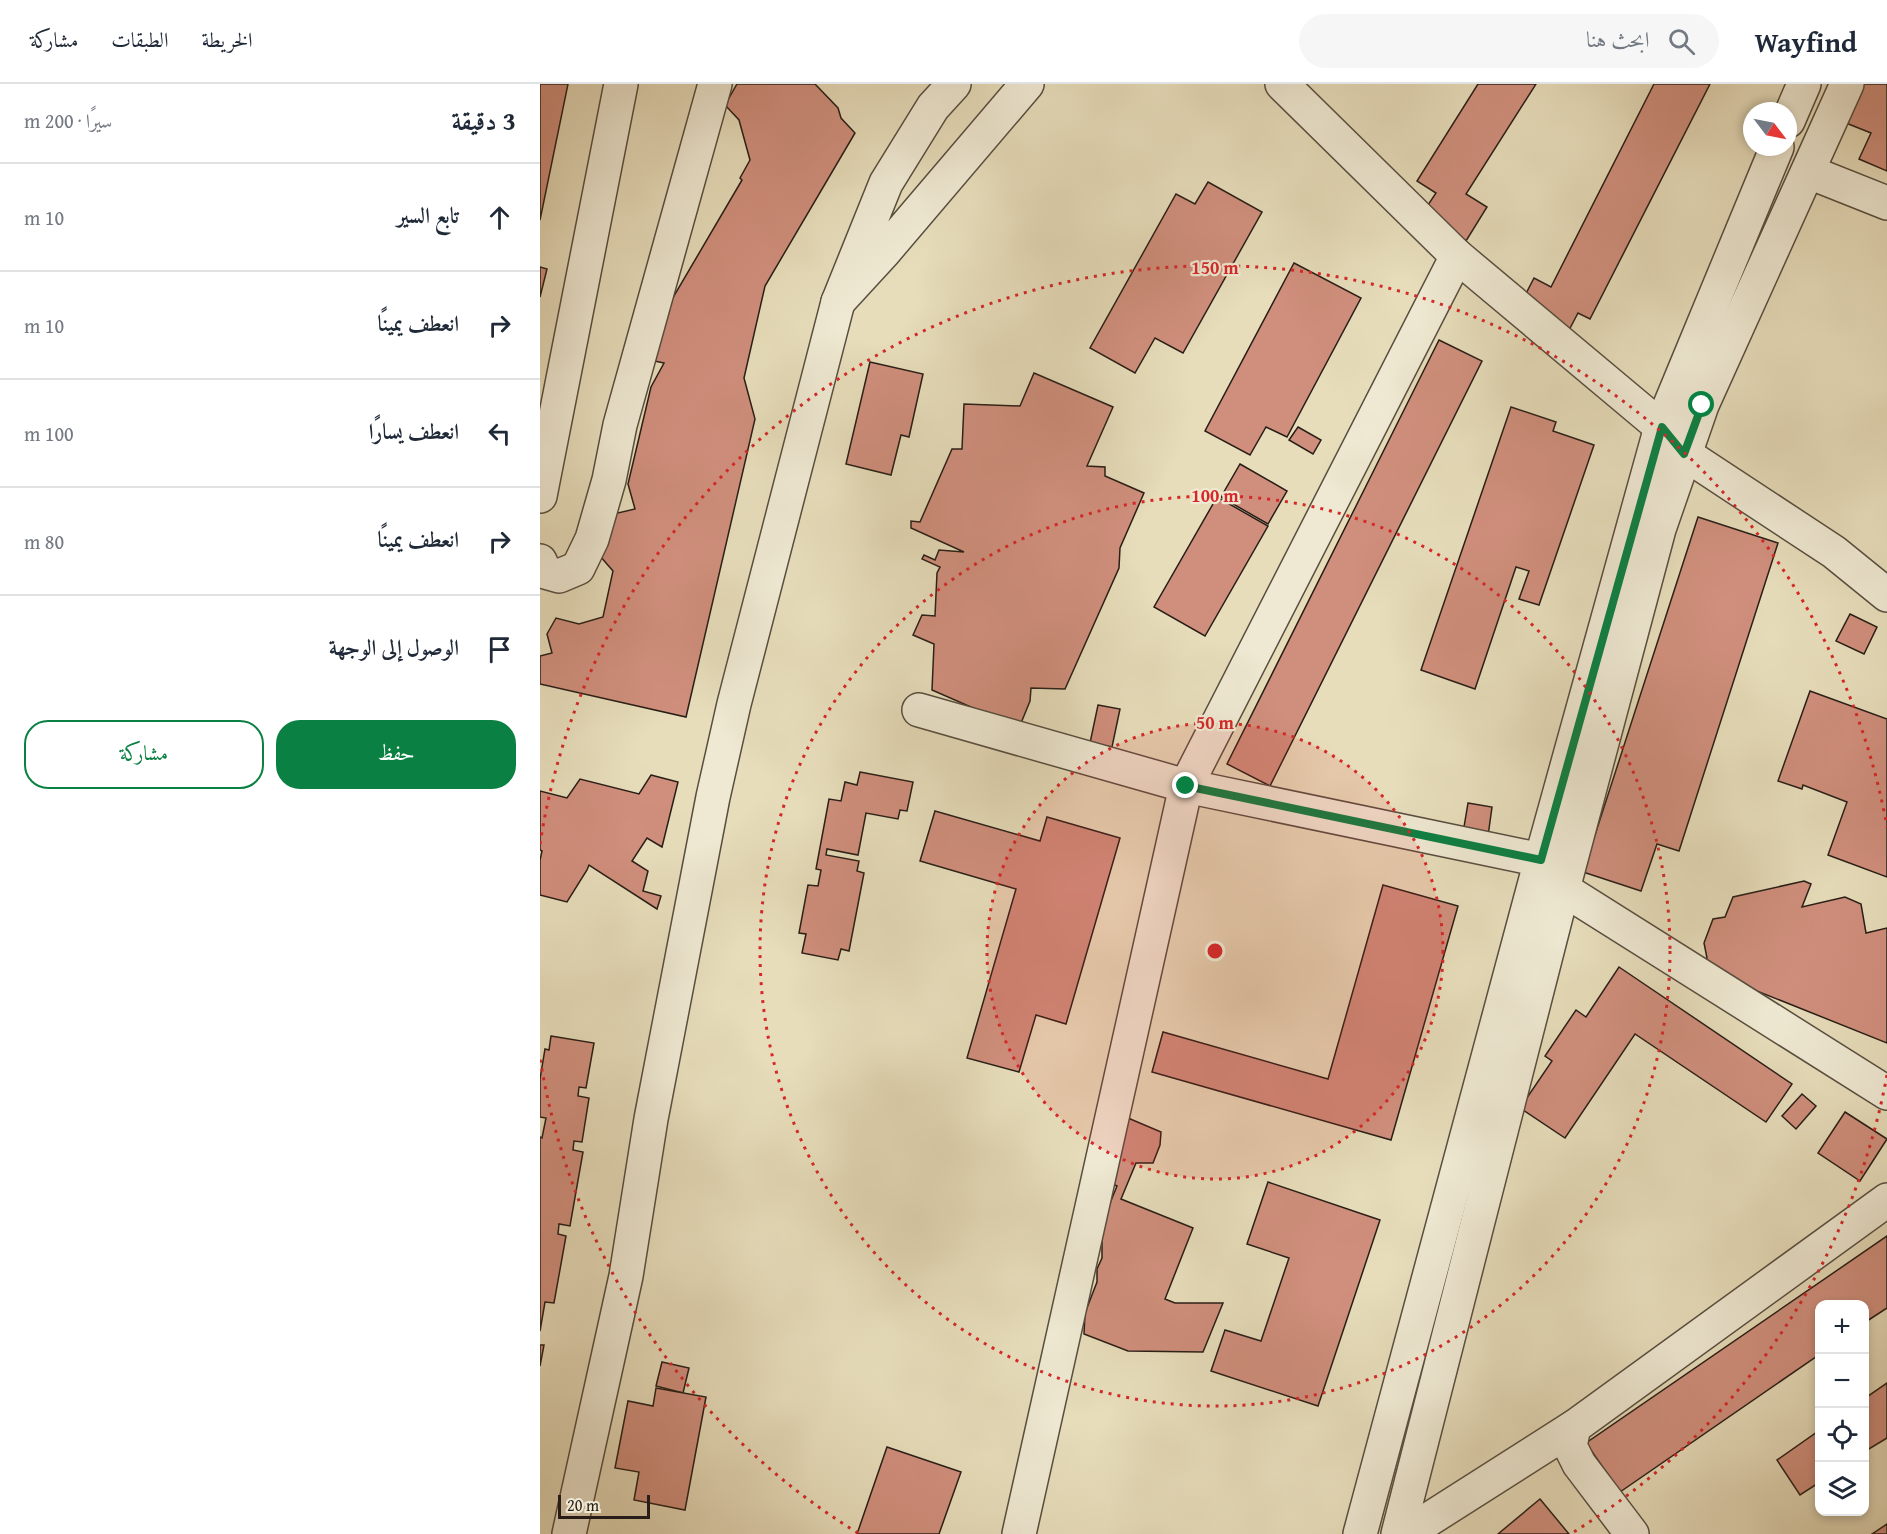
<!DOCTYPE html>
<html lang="ar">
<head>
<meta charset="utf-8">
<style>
  :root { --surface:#fff; --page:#f6f6f7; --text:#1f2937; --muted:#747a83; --line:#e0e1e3; --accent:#0b8043 }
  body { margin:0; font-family:"Gentium Book Plus",Amiri,serif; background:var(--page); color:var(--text); direction:rtl }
  .controls { position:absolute; right:18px; bottom:18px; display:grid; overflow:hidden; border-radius:12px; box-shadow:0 3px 9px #0003 }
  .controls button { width:54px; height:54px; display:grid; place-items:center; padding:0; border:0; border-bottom:2px solid var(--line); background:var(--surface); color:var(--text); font:30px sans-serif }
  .compass { position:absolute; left:1203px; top:18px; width:54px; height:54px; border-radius:50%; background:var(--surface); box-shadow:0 3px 9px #0003; rotate:122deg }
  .scale { position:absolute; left:18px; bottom:15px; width:92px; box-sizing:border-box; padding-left:6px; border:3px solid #281e17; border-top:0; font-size:16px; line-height:21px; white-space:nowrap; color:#281e17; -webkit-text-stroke:4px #efe9d3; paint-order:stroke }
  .stop { position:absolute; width:18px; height:18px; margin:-14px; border:4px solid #0b8043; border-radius:50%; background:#fff }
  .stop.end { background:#0b8043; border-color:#fff; box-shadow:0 2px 6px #0008 }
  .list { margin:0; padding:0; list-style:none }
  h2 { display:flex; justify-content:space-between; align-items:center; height:78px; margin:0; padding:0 24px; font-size:26px }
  h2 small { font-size:20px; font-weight:400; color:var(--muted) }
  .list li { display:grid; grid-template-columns:39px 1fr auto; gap:18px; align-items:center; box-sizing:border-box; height:108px; padding:0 24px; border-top:2px solid var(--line) }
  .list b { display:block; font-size:22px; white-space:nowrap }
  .list em { font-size:20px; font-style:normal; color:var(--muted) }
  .actions { display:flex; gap:12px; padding:18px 24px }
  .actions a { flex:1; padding:14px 0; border:2px solid var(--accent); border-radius:24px; text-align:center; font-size:21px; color:var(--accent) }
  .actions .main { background:var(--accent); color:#fff }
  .icon { flex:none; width:33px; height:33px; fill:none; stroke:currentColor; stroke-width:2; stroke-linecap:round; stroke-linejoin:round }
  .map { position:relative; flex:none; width:1347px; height:1450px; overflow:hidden; direction:ltr }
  header { display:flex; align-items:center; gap:36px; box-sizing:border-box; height:84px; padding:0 30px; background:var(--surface); border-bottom:2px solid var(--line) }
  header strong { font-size:28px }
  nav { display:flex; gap:33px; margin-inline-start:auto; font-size:21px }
  .search { width:420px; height:54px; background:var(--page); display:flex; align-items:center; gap:15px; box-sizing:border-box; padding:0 21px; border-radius:33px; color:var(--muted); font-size:22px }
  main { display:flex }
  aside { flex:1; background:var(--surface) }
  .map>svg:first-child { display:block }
</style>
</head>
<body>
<header>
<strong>Wayfind</strong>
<div class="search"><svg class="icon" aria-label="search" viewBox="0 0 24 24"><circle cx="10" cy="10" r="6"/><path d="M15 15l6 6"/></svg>ابحث هنا</div>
<nav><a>الخريطة</a><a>الطبقات</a><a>مشاركة</a></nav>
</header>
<main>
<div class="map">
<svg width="1347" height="1450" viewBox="0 0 1347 1450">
  <rect width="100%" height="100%" fill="#e7ddbb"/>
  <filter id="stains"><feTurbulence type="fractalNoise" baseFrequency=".00333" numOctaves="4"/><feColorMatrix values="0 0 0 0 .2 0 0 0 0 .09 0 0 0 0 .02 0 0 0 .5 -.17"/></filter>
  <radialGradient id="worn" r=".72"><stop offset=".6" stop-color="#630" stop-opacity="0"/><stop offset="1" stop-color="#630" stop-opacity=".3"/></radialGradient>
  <g fill="#d08f7d" stroke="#281e17" stroke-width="1.5">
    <path d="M0,0H28L0,136Z"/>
    <path d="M197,0H275L298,24L301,34L315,49L225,202L204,294L215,335L146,633L0,600V572L12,569L7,550L16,534L39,540L63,533L73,487L60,472L69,431L95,425L88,400L111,303L124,279L105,275L111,251L202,96L200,94L210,76L199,36L185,21Z"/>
    <path d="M938,0H996L926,110L947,123L926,157L882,130L896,109L877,97Z"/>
    <path d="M1114,0H1170L1050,235L1038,229L1027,250L978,225L994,194L1011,203Z"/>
    <path d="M1323,0H1347V87L1319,75L1331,49L1306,39Z"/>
    <path d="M668,98L722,128L643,269L615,254L595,289L550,264L636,110L655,120Z"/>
    <path d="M754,179L821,214L747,353L726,343L710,371L665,347Z"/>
    <path d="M0,183L7,185L0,213Z"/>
    <path d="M899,256L942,277L730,702L687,680Z"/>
    <path d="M330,278L383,290L369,353L361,351L351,391L306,380Z"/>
    <path d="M494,289L573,323L547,382L565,383V392L604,409L580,464L579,484L525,605L491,604L490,617L479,644L392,606L394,560L373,551L382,531L395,532L397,489L400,483L382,475L384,471L395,476L399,466L424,468L371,444V437L380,438L412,365H422L424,320L480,322Z"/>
    <path d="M971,323L1016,338L1013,347L1054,361L999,521L979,515L989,487L976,483L935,605L881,586Z"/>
    <path d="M758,343L781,356L773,370L749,356Z"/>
    <path d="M700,380L747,407L728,440L681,413Z"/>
    <path d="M677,413L728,442L665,552L614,523Z"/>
    <path d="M1158,433L1238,459L1139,767L1117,760L1101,807L1043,788Z"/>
    <path d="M1310,530L1337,543L1324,570L1296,557Z"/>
    <path d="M1270,607L1347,635V793L1288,771L1307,718L1263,701L1262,705L1238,697Z"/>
    <path d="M558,621L580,625L572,663L550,659Z"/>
    <path d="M320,688L373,698L367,727L360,726L358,735L326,729L318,771L287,765L286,771L319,777L317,787L324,789L309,867L301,865L298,876L262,869L266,850L259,849L268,801L278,802L281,786L276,785L289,715L301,717L305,698L317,701Z"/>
    <path d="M111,691L138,698L122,763L107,754L92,777L108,787L103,807L121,812L117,825L49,781L47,786L27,818L0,811V776L2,767L0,766V707L27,714L40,695L99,710Z"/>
    <path d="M928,719L952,723L948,752L923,749Z"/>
    <path d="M395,727L500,757L507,733L580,754L526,940L496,931L479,988L427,974L476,805L380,777Z"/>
    <path d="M1264,797L1271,800L1262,823L1305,813L1321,820L1326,849L1347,844V959L1162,885L1167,874L1164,859L1173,835L1185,833L1193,813Z"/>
    <path d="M843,801L918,822L851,1056L612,988L623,948L788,995Z"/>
    <path d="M1079,883L1252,1000L1226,1038L1095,950L1025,1054L980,1024L1012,977L1005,972L1036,926L1046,933Z"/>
    <path d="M11,952L54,959L46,1004L39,1003L38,1012L49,1014L42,1058L34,1057L33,1066L43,1068L30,1142L19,1140L18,1150L26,1152L14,1219L5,1218L0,1247V1053L2,1054L6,1034L0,1033V995L5,965L9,966Z"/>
    <path d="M1262,1010L1276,1022L1256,1045L1242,1032Z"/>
    <path d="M1305,1028L1347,1055L1320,1097L1278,1069Z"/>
    <path d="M588,1034L621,1048L620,1061L613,1079H596L581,1115L653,1144L625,1215L635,1219H683L663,1268L588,1267L544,1250L545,1229L557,1198V1185L562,1174V1139L577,1102L563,1096Z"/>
    <path d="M728,1098L840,1136L778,1322L671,1287L685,1246L721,1257L749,1174L707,1160Z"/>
    <path d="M1347,1152V1224L1324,1239V1220H1280V1270L1080,1408L1046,1359Z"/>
    <path d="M0,1261H4L0,1282Z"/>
    <path d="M122,1278L149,1284L143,1309L116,1302Z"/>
    <path d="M1347,1299V1354L1324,1368V1315Z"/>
    <path d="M116,1304L166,1313L145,1426L94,1416L99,1388L75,1384L88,1317L113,1322Z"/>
    <path d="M1280,1346V1398L1260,1411L1237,1376Z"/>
    <path d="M347,1363L421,1388L399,1450H317Z"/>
    <path d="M1000,1415L1029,1450H958Z"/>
    <path d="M1347,1440V1450H1332Z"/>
  </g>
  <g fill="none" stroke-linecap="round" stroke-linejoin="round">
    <g stroke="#584e40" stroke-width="36">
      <g id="minor">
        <path d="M414,0L393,23L346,99L298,218L344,168L487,0"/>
        <path d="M742,0L917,172L1121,343L1145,370L1294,468L1347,511"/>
        <path d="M1248,37L1264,0"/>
        <path d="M1269,88L1347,119"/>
        <path d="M0,412L81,0"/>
        <path d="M0,477L5,488L19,492L38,484L52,455L69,396L80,341L175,0"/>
        <path d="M379,626L646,702L1001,776"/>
        <path d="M1023,805L1347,1009"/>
        <path d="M29,1450L86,1192L111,1035L173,713L194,620L298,218"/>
        <path d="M479,1450L646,702L917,172"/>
        <path d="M820,1450L1001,776L1121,343L1237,63"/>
        <path d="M858,1450L1023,805L1119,445L1162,321L1307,0"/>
        <path d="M866,1450L1034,1343"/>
        <path d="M1092,1450L1039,1380L1030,1362L1034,1343L1347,1116"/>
      </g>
    </g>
    <use href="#minor" stroke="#efe9d3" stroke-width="33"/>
  </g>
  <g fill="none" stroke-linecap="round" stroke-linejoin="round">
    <path stroke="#0b8043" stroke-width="8" d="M646,702L1001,776L1122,343L1144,370L1162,321"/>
  </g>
  <circle cx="675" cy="867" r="228" fill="#d62828" fill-opacity=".12"/>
  <g fill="none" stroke="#d62828" stroke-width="3" stroke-dasharray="3 6">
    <circle cx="675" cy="867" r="228"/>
    <circle cx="675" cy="867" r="455"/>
    <path d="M1347 991A683 683 0 0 1 1032 1449M318 1449A683 683 0 0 1 0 974M0 760A683 683 0 0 1 1347 743"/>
  </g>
  <circle cx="675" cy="867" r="9" fill="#d62828" stroke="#efe9d3" stroke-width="3"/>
  <g font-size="18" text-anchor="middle" font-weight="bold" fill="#d62828" stroke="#efe9d3" stroke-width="4.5" stroke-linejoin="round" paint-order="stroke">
    <text x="675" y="190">150 m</text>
    <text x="675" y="418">100 m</text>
    <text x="675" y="645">50 m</text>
  </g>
  <rect width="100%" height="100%" filter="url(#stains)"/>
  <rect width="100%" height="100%" fill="url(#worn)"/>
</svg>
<div class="controls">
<button>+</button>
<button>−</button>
<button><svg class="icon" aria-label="locate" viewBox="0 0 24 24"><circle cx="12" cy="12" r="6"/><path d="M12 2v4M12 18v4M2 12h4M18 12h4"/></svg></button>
<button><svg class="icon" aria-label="layers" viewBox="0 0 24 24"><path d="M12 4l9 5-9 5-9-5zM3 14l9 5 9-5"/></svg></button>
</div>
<svg class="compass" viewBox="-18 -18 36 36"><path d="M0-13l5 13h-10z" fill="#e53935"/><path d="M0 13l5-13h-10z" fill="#747a83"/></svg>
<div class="scale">20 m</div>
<div class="stop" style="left:1162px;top:321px"></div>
<div class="stop end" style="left:646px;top:702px"></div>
</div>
<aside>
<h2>3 دقيقة<small>سيرًا · 200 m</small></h2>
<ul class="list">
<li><svg class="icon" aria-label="ahead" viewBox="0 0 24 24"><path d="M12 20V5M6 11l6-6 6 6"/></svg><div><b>تابع السير</b></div><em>10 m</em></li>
<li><svg class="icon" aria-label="right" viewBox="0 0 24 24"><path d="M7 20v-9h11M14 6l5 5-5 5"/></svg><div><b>انعطف يمينًا</b></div><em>10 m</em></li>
<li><svg class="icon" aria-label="left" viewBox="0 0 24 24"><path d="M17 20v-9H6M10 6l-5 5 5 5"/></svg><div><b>انعطف يسارًا</b></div><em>100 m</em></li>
<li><svg class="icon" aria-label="right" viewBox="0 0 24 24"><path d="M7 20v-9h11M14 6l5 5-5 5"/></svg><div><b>انعطف يمينًا</b></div><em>80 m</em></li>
<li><svg class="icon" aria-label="arrive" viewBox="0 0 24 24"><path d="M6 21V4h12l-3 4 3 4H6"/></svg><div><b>الوصول إلى الوجهة</b></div></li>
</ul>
<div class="actions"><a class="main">حفظ</a><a>مشاركة</a></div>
</aside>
</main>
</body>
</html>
